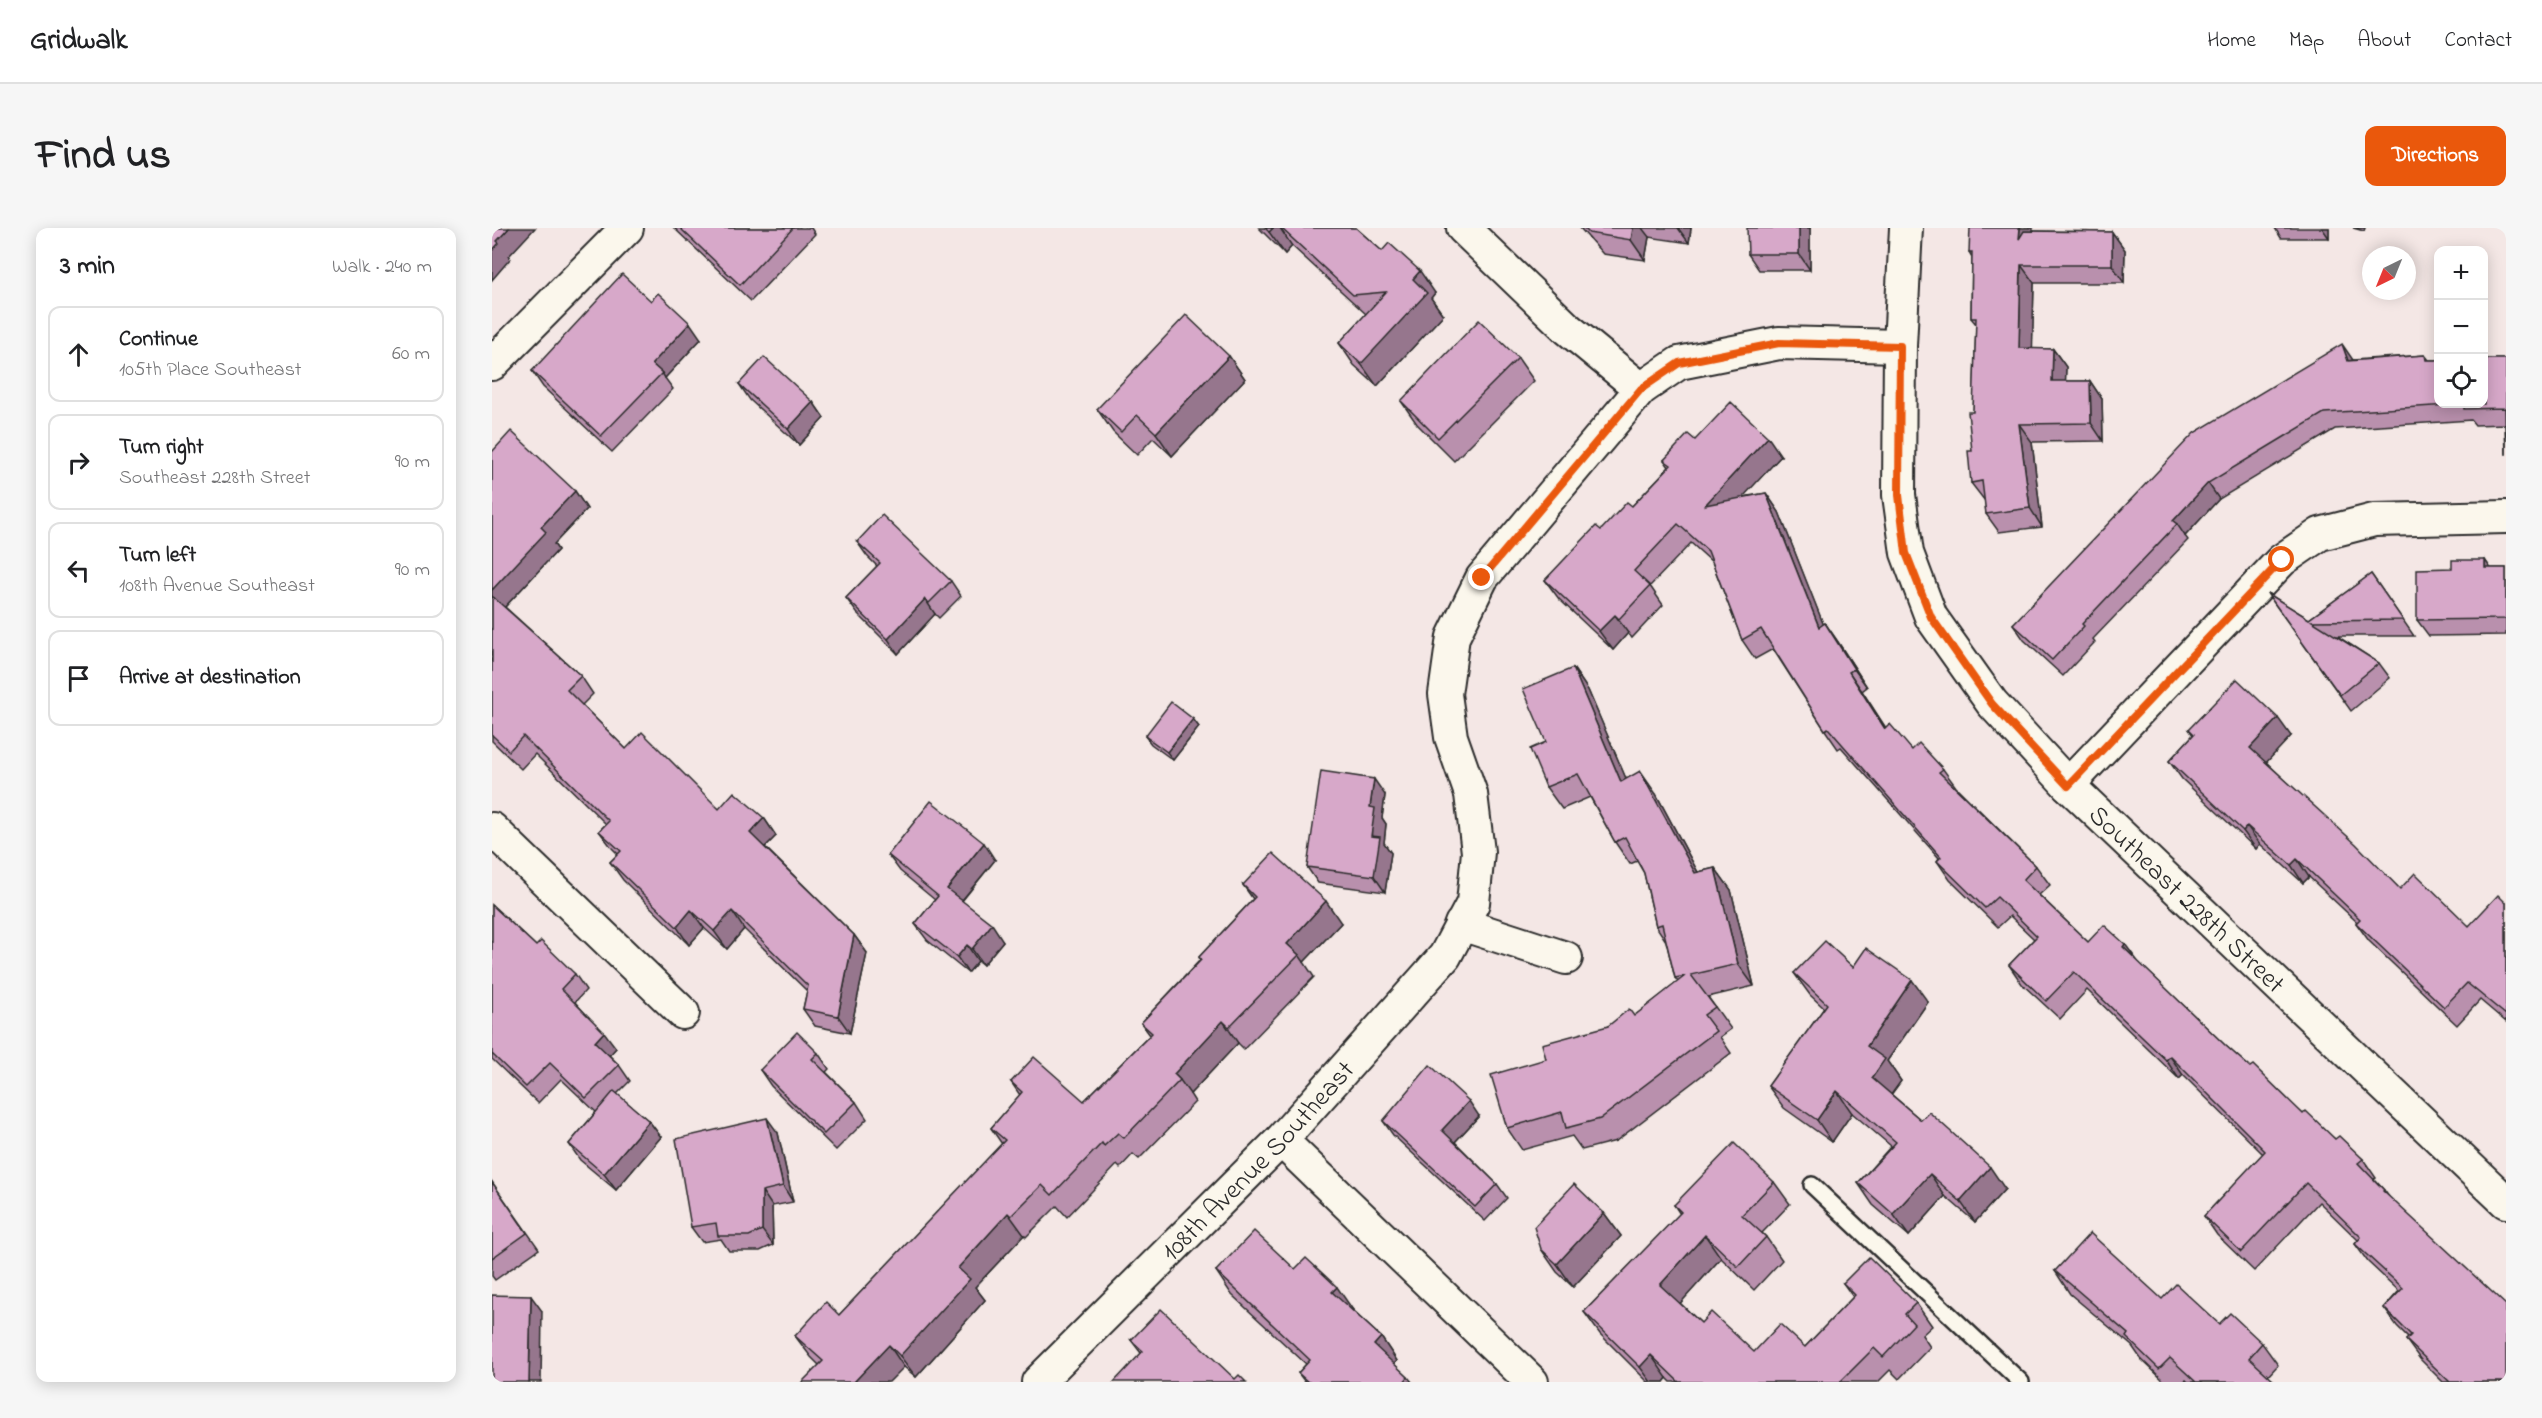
<!DOCTYPE html>
<html lang="en">
<head>
<meta charset="utf-8">
<style>
  :root { --surface:#fff; --page:#f6f6f6; --text:#202124; --muted:#757577; --line:#e0e0e0; --accent:#ea580c }
  body { margin:0; font-family:"Indie Flower",sans-serif; background:var(--page); color:var(--text) }
  .controls { position:absolute; right:18px; top:18px; display:grid; overflow:hidden; border-radius:12px; box-shadow:0 3px 15px #0003 }
  .controls button { width:54px; height:54px; display:grid; place-items:center; padding:0; border:0; border-bottom:2px solid var(--line); background:var(--surface); color:var(--text); font:30px sans-serif }
  .compass { position:absolute; left:1870px; top:18px; width:54px; height:54px; border-radius:50%; background:var(--surface); box-shadow:0 3px 15px #0003; rotate:223deg }
  .stop { position:absolute; width:18px; height:18px; margin:-14px; border:4px solid #ea580c; border-radius:50%; background:#fff }
  .stop.end { background:#ea580c; border-color:#fff; box-shadow:0 2px 6px #0008 }
  .list { margin:0; padding:0; list-style:none }
  h2 { display:flex; justify-content:space-between; align-items:center; height:78px; margin:0; padding:0 24px; font-size:26px }
  h2 small { font-size:20px; font-weight:400; color:var(--muted) }
  .list li { display:grid; grid-template-columns:39px 1fr auto; gap:18px; align-items:center; box-sizing:border-box; height:96px; margin:0 12px 12px; padding:0 12px; border:2px solid var(--line); border-radius:12px }
  .list b { display:block; font-size:22px; white-space:nowrap }
  .list p { margin:0; font-size:20px; white-space:nowrap; color:var(--muted) }
  .list em { font-size:20px; font-style:normal; color:var(--muted) }
  .icon { flex:none; width:33px; height:33px; fill:none; stroke:currentColor; stroke-width:2; stroke-linecap:round; stroke-linejoin:round }
  .map { position:relative; flex:none; width:2014px; height:1154px; overflow:hidden; border-radius:12px }
  header { display:flex; align-items:center; gap:36px; box-sizing:border-box; height:84px; padding:0 30px; background:var(--surface); border-bottom:2px solid var(--line) }
  header strong { font-size:28px }
  nav { display:flex; gap:33px; margin-inline-start:auto; font-size:21px }
  .intro { display:flex; align-items:center; justify-content:space-between; box-sizing:border-box; height:144px; padding:0 36px }
  h1 { margin:0; font-size:42px }
  .button { padding:15px 27px; border-radius:12px; background:var(--accent); color:#fff; font-size:21px; font-weight:700 }
  main { display:flex; gap:36px; padding:0 36px }
  aside { flex:1; background:var(--surface); border-radius:12px; box-shadow:0 3px 15px #0003 }
  .map>svg:first-child { display:block }
</style>
</head>
<body>
<header>
<strong>Gridwalk</strong>
<nav><a>Home</a><a>Map</a><a>About</a><a>Contact</a></nav>
</header>
<div class="intro"><h1>Find us</h1><a class="button">Directions</a></div>
<main>
<aside>
<h2>3 min<small>Walk · 240 m</small></h2>
<ul class="list">
<li><svg class="icon" aria-label="ahead" viewBox="0 0 24 24"><path d="M12 20V5M6 11l6-6 6 6"/></svg><div><b>Continue</b><p>105th Place Southeast</p></div><em>60 m</em></li>
<li><svg class="icon" aria-label="right" viewBox="0 0 24 24"><path d="M7 20v-9h11M14 6l5 5-5 5"/></svg><div><b>Turn right</b><p>Southeast 228th Street</p></div><em>90 m</em></li>
<li><svg class="icon" aria-label="left" viewBox="0 0 24 24"><path d="M17 20v-9H6M10 6l-5 5 5 5"/></svg><div><b>Turn left</b><p>108th Avenue Southeast</p></div><em>90 m</em></li>
<li><svg class="icon" aria-label="arrive" viewBox="0 0 24 24"><path d="M6 21V4h12l-3 4 3 4H6"/></svg><div><b>Arrive at destination</b></div></li>
</ul>
</aside>
<div class="map">
<svg width="2014" height="1154" viewBox="0 0 2014 1154">
  <rect width="100%" height="100%" fill="#f4e7e5"/>
  <filter id="ink" filterUnits="userSpaceOnUse"><feTurbulence type="fractalNoise" baseFrequency=".0167" numOctaves="2"/><feDisplacementMap in="SourceGraphic" scale="12" xChannelSelector="R" yChannelSelector="G"/><feConvolveMatrix kernelMatrix="1 2 1 2 8 2 1 2 1" color-interpolation-filters="sRGB"/></filter>
  <g filter="url(#ink)">
    <g fill="none" stroke-linecap="round" stroke-linejoin="round">
      <g stroke="#2b2b2b" stroke-width="20">
        <path id="service" d="M1320,957L1529,1154"/>
      </g>
      <g stroke="#2b2b2b" stroke-width="36">
        <g id="minor">
          <path d="M971,0L1076,101L1149,161"/>
          <path id="s1" d="M1414,0L1408,118L1407,267L1415,325L1439,389L1500,475L1576,557L2014,974"/>
          <path d="M0,136L135,0"/>
          <path d="M1576,557L1790,332L1828,306L1882,292L2014,289"/>
          <path d="M0,601L191,785"/>
          <path d="M969,696L1074,730"/>
          <path d="M789,912L1040,1154"/>
          <path id="s2" d="M546,1154L789,912L953,728L981,675L986,624L979,566L959,509L953,466L961,409L990,350L1149,161L1187,135L1287,115L1408,118"/>
        </g>
      </g>
      <use href="#service" stroke="#fbf7ec" stroke-width="15"/>
      <use href="#minor" stroke="#fbf7ec" stroke-width="32"/>
    </g>
    <g fill="#b990ad" stroke="#2b2b2b" stroke-width="1.5">
      <path d="M182,0H319L323,6L259,73Z"/>
      <path d="M767,0H864L890,23L943,65L939,70L951,87L885,158L862,137L847,115L874,86L800,18L793,26Z"/>
      <path d="M1088,0H1199L1197,15L1157,9L1153,32L1111,26Z"/>
      <path d="M1318,0V42H1267L1256,26Z"/>
      <path d="M1783,0H1837V10H1789Z"/>
      <path d="M1861,0H1873L1872,3Z"/>
      <path d="M1541,3L1620,4L1633,22L1632,55H1542L1540,121H1561L1574,139L1573,153H1598L1610,171L1611,213L1540,214L1550,299L1507,304L1494,286L1493,273L1479,255L1484,96L1479,90L1480,29L1477,24Z"/>
      <path d="M159,73L209,111L173,150L181,161L120,224L51,159L40,143Z"/>
      <path d="M1933,127L1937,132L2014,131V227L2013,196L1983,197L1979,192L1843,201L1727,271L1693,308L1696,312L1601,411L1603,414L1571,448L1532,412L1521,396L1861,132Z"/>
      <path d="M737,128L753,151L680,228L661,210L645,227L621,204L605,181Z"/>
      <path d="M1026,130L1042,153L962,233L925,196L909,173Z"/>
      <path d="M247,156L321,174L332,190L307,217L258,172Z"/>
      <path d="M1203,212L1289,228L1250,269L1274,265L1287,284L1331,396L1333,395L1346,414L1375,459L1370,463L1394,500L1420,522L1451,541L1464,559L1544,638L1558,657L1547,667L1596,714L1645,733L1734,818L1811,886L1843,911L1871,931L1884,950L1882,951L1892,962L1897,969L2014,1154H1951L1928,1131L1914,1112L1917,1110L1905,1098L1892,1080L1907,1063L1876,1034L1863,1016L1866,1012L1827,974L1762,1043L1725,1007L1712,988L1771,926L1691,847L1687,851L1595,762L1568,791L1530,756L1517,737L1542,711L1518,688L1506,699L1458,652L1445,633L1447,630L1349,519L1346,521L1333,502L1281,421L1263,431L1250,412L1220,334L1199,315L1158,358L1171,377L1140,410L1136,405L1121,422L1067,371L1053,352L1109,302L1140,278L1177,239L1172,232Z"/>
      <path d="M0,224L83,263L95,281L62,316L66,322L13,379L89,448L101,466L90,477L134,521L227,581L272,590L284,608L273,619L362,707L375,725L358,805L323,798L311,781L315,763L252,701L235,721L212,700L197,717L131,652L118,634L126,626L120,620L107,603L114,596L43,526L29,541L0,513Z"/>
      <path d="M365,314L459,353L469,368L447,390L443,386L406,426L365,385L354,370L385,338L375,328Z"/>
      <path d="M1993,332L1998,340H2014V407L1937,408L1925,392L1960,340Z"/>
      <path d="M1879,346L1922,408H1845L1887,435L1898,450L1859,483L1775,365L1817,391Z"/>
      <path d="M1081,440L1096,462L1134,551L1164,566L1206,644L1223,640L1239,662L1262,758L1216,769L1239,801L1228,809L1239,825L1124,913L1090,922L1080,908L1030,922L1015,900L1054,831L1116,798L1142,788L1186,754L1183,750L1174,713L1164,698L1152,645L1145,633L1138,636L1123,614L1098,569L1070,581L1054,559V514Z"/>
      <path d="M701,491L707,499L681,532L659,516L653,508Z"/>
      <path d="M1697,501L1799,508L1774,534L1908,661L1977,698L2014,675V794L1988,772L1965,797L1877,713L1864,695L1865,694L1817,649L1811,655L1768,616L1764,621L1690,551L1677,533L1701,507Z"/>
      <path d="M893,567L890,590L894,596L892,615L899,625L893,664L826,655L815,639Z"/>
      <path d="M396,627L503,632L470,673L511,713L491,737L486,733L476,745L435,712L423,696L443,672L408,643Z"/>
      <path d="M751,657L849,695L812,734L822,749L752,821L746,815L698,866L703,874L647,931L641,926L628,940L625,937L575,989L565,978L534,1009L532,1007L483,1059L493,1072L424,1149L412,1139L327,1137L319,1129L303,1108L347,1087L510,916L499,900L528,867L519,854L592,873L658,807L649,795L708,732L707,729L761,671Z"/>
      <path d="M0,677L44,718L83,746L94,762L83,774L124,820L117,827L127,837L138,853L125,866L157,893L169,909L124,962L88,932L77,916L104,884L69,851L46,875L0,831Z"/>
      <path d="M1361,739L1436,774L1395,833L1409,853L1399,866L1429,892L1513,961L1483,994L1453,968L1417,1008L1381,977L1366,955L1399,918L1360,885L1340,914L1292,880L1276,858L1332,780L1318,767L1302,745Z"/>
      <path d="M326,825L337,841L334,844L364,874L375,891L344,922L279,858L268,842Z"/>
      <path d="M987,888L963,914L1005,956L1015,970L993,993L901,907L891,893Z"/>
      <path d="M286,905L301,974L280,978L281,1017L268,1023H237L229,1011L210,1014L199,999Z"/>
      <path d="M0,954L47,1021L3,1052L0,1048Z"/>
      <path d="M1282,954L1298,976L1270,1005L1274,1009L1290,1032L1262,1062L1229,1030L1188,1075L1209,1095L1262,1124L1313,1119L1361,1069L1351,1055L1424,1075L1440,1098L1430,1107L1438,1119L1407,1151L1398,1142L1386,1154H1179L1175,1150L1172,1154H1156L1108,1106L1092,1084L1188,986L1182,977Z"/>
      <path d="M1112,985L1129,1008L1081,1059L1065,1044L1049,1021Z"/>
      <path d="M803,1041L861,1082V1083L889,1109L905,1133L902,1136L916,1149L920,1154H813L806,1145L814,1136L740,1067L724,1043Z"/>
      <path d="M1563,1043L1670,1071L1770,1115L1786,1137L1776,1148L1783,1154H1696L1694,1152L1691,1154H1673L1649,1131L1640,1118L1578,1066Z"/>
      <path d="M639,1112L743,1151L649,1125Z"/>
    </g>
    <g fill="#96768d" stroke="#2b2b2b" stroke-width="1.5">
      <path d="M17,0H43L17,28L18,31L0,52V23L5,13Z"/>
      <path d="M781,0H788L800,18L793,26L777,4Z"/>
      <path d="M1141,0H1150L1157,9L1153,32L1139,12Z"/>
      <path d="M1186,0H1199L1197,15Z"/>
      <path d="M1307,0H1318V42L1307,26Z"/>
      <path d="M1528,0H1541L1540,29L1527,11Z"/>
      <path d="M1830,0H1837V10Z"/>
      <path d="M1620,4L1633,22L1632,55L1620,37Z"/>
      <path d="M1529,37L1542,55L1540,138L1527,120Z"/>
      <path d="M928,43L943,65L939,70L951,87L885,158L869,136L921,51Z"/>
      <path d="M198,95L209,111L173,150L170,145L160,136Z"/>
      <path d="M1850,116L1861,132L1856,133Z"/>
      <path d="M1561,121L1574,139L1573,171L1560,153Z"/>
      <path d="M737,128L753,151L680,228L664,205Z"/>
      <path d="M1598,153L1610,171L1611,213L1599,195Z"/>
      <path d="M321,174L332,190L307,217L296,201Z"/>
      <path d="M1527,196L1540,214L1550,299L1538,280Z"/>
      <path d="M1276,209L1289,228L1226,296L1213,277Z"/>
      <path d="M1716,255L1727,271L1693,308L1685,296L1681,293Z"/>
      <path d="M83,263L95,281L62,316L66,322L9,383L0,370V362L49,299Z"/>
      <path d="M1274,265L1287,284L1340,418L1327,399Z"/>
      <path d="M1993,332L2004,348L1993,340Z"/>
      <path d="M433,371L443,386L406,426L396,411Z"/>
      <path d="M1123,387L1136,405L1121,422L1107,403Z"/>
      <path d="M1333,395L1346,414L1375,459L1362,441Z"/>
      <path d="M1081,440L1096,462L1145,576L1129,554Z"/>
      <path d="M1357,444L1370,463L1406,520L1393,501Z"/>
      <path d="M1786,490L1799,508L1771,538L1758,520Z"/>
      <path d="M701,491L707,499L681,532L675,524Z"/>
      <path d="M1148,543L1164,566L1218,667L1203,645Z"/>
      <path d="M882,551L893,567L890,590L894,596L892,615L899,625L893,664L882,648L878,579Z"/>
      <path d="M272,590L284,608L270,622L258,605Z"/>
      <path d="M1755,598L1768,616L1764,621L1751,603Z"/>
      <path d="M492,615L503,632L466,677L455,661Z"/>
      <path d="M1805,631L1817,649L1811,655L1799,637Z"/>
      <path d="M1223,640L1239,662L1262,758L1246,736Z"/>
      <path d="M834,673L849,695L812,734L807,727L795,716Z"/>
      <path d="M199,682L212,700L197,717L185,699Z"/>
      <path d="M240,683L252,701L235,721L222,703Z"/>
      <path d="M500,696L511,713L491,737L480,721Z"/>
      <path d="M362,707L375,725L358,805L346,788Z"/>
      <path d="M1633,716L1647,735L1631,719Z"/>
      <path d="M475,717L486,733L476,745L465,729Z"/>
      <path d="M1420,752L1436,774L1395,833L1409,853L1396,871L1380,850L1375,818Z"/>
      <path d="M731,793L746,815L698,866L688,852L682,846Z"/>
      <path d="M112,804L124,820L115,830L103,814Z"/>
      <path d="M1678,828L1691,847L1687,851L1674,832Z"/>
      <path d="M1345,863L1360,885L1340,914L1325,892Z"/>
      <path d="M977,873L987,888L960,917L950,902Z"/>
      <path d="M275,890L286,905L301,974L291,958Z"/>
      <path d="M157,893L169,909L124,962L112,946Z"/>
      <path d="M1498,939L1513,961L1483,994L1468,973Z"/>
      <path d="M1438,946L1453,968L1417,1008L1401,986Z"/>
      <path d="M270,963L280,978L281,1017L270,1002Z"/>
      <path d="M516,985L532,1007L483,1059L493,1072L424,1149L408,1128L466,1040Z"/>
      <path d="M1112,985L1129,1008L1081,1059L1065,1036Z"/>
      <path d="M1213,1007L1229,1030L1184,1080L1168,1057Z"/>
      <path d="M845,1059L861,1082L857,1087L840,1064Z"/>
      <path d="M39,1068L50,1083L49,1154H37Z"/>
      <path d="M889,1109L905,1133L898,1140L882,1117Z"/>
      <path d="M397,1117L412,1139L397,1154H362Z"/>
      <path d="M1159,1127L1175,1150L1172,1154H1159L1148,1139Z"/>
    </g>
    <g fill="#d7a8c9" stroke="#2b2b2b" stroke-width="1.5">
      <path d="M0,0H17L5,13L7,15L0,23Z"/>
      <path d="M188,0H301L248,57Z"/>
      <path d="M773,0H781L777,4Z"/>
      <path d="M789,0H864L890,23L897,15L928,43L921,51L935,65L869,136L847,115L894,64L861,67Z"/>
      <path d="M1092,0H1141L1139,12L1097,5Z"/>
      <path d="M1255,0H1307V26H1256Z"/>
      <path d="M1478,0H1528L1527,11L1532,3L1620,4V37H1529L1527,120L1561,121L1560,153H1598L1599,195L1527,196L1538,280L1494,286L1490,253L1479,255L1476,223H1480L1476,184H1481L1484,90H1479L1480,24H1477Z"/>
      <path d="M130,46L159,73L166,65L198,95L160,136L170,145L109,208L40,143Z"/>
      <path d="M694,87L737,128L664,205L645,187L629,204L605,181Z"/>
      <path d="M987,92L1026,130L946,210L909,173Z"/>
      <path d="M1850,116L1856,133L1933,127L1934,132H1947V176H1992V131H2014V226L2013,180L1972,181V176L1832,185L1716,255L1681,293L1685,296L1590,396L1592,398L1560,432L1521,396L1702,205Z"/>
      <path d="M272,129L321,174L296,201L247,156Z"/>
      <path d="M1239,174L1276,209L1213,277L1274,265L1327,399L1333,395L1362,441L1357,444L1393,501L1398,496L1420,522L1427,515L1451,541L1447,544L1544,638L1531,652L1596,714L1612,697L1633,716L1631,719L1734,818L1758,839L1761,837L1811,886L1814,883L1843,911L1847,908L1871,931L1866,935L1892,962L1891,963L2014,1077V1154H1958L1914,1112L1919,1107L1892,1080L1911,1060L1863,1016L1869,1009L1814,955L1749,1024L1712,988L1773,923L1678,828L1674,832L1582,744L1554,773L1517,737L1545,708L1505,669L1493,680L1445,633L1449,629L1336,500L1333,502L1269,401L1250,412L1216,323L1186,296L1142,343L1158,358L1127,391L1123,387L1107,403L1053,352L1104,298L1109,302L1135,274L1140,278L1179,237L1172,232L1196,206L1203,212Z"/>
      <path d="M19,203L83,263L49,299L54,304L0,362V224Z"/>
      <path d="M390,287L459,353L437,375L433,371L396,411L354,370L388,335L365,314Z"/>
      <path d="M1960,332H1993V340H2014V391L1925,392V341L1960,340Z"/>
      <path d="M1879,346L1911,392L1820,393L1887,435L1848,467L1775,365L1817,391Z"/>
      <path d="M0,368L89,448L75,462L134,521L150,504L227,581L242,564L272,590L258,605L362,707L346,788L311,781L316,758L240,683L222,703L199,682L185,699L118,634L129,623L107,603L117,593L31,508L17,523L0,507Z"/>
      <path d="M1081,440L1129,554L1148,543L1203,645L1223,640L1246,736L1199,747L1223,779L1212,787L1224,803L1108,891L1074,900L1070,884L1015,900L999,847L1054,831L1050,816L1116,798L1137,781L1142,788L1193,748L1183,750L1170,696L1164,698L1152,645L1133,609L1123,614L1086,546L1054,559L1038,521L1054,514L1031,461Z"/>
      <path d="M1745,451L1786,490L1758,520L1864,616L1908,661L1923,645L1977,698L2006,667L2014,675V787L1975,755L1952,779L1864,695L1868,691L1805,631L1799,637L1755,598L1751,603L1677,533L1702,506L1697,501Z"/>
      <path d="M679,474L701,491L675,524L653,508Z"/>
      <path d="M829,543L882,551L878,579L883,580L879,608L888,609L882,648L815,639Z"/>
      <path d="M439,573L492,615L455,661L500,696L480,721L475,717L465,729L423,696L446,668L396,627Z"/>
      <path d="M781,625L834,673L795,716L807,727L737,799L731,793L682,846L688,852L632,910L626,905L612,918L610,915L560,967L550,957L519,988L516,985L466,1040L478,1051L408,1128L397,1117L362,1154H310L331,1133L303,1108L334,1074L347,1087L513,912L499,900L530,864L519,854L542,829L592,873L660,805L649,795L709,732L707,729L763,669L751,657Z"/>
      <path d="M0,677L44,718L49,713L83,746L69,761L112,804L103,814L127,837L94,870L58,835L34,859L0,826Z"/>
      <path d="M1333,713L1361,739L1374,720L1420,752L1375,818L1393,831L1380,850L1429,892L1437,884L1498,939L1468,973L1438,946L1401,986L1366,955L1404,914L1345,863L1325,892L1276,858L1335,776L1302,745Z"/>
      <path d="M305,804L326,825L320,831L364,874L332,906L268,842Z"/>
      <path d="M938,837L977,873L950,902L1005,956L983,979L891,893Z"/>
      <path d="M122,863L157,893L112,946L77,916Z"/>
      <path d="M275,890L291,958L270,963V1002L257,1008H226L224,995L199,999L184,911Z"/>
      <path d="M1242,915L1282,954L1250,987L1274,1009L1246,1039L1213,1007L1168,1057L1209,1095L1219,1084L1262,1124L1288,1096L1313,1119L1363,1067L1351,1055L1377,1029L1424,1075L1413,1086L1422,1096L1391,1129L1382,1120L1348,1154H1187L1159,1127L1148,1139L1092,1084L1189,984L1182,977Z"/>
      <path d="M0,954L35,1005L0,1030Z"/>
      <path d="M1082,956L1112,985L1065,1036L1049,1021L1042,999Z"/>
      <path d="M762,1003L803,1041L814,1030L845,1059L840,1064L889,1109L882,1117L916,1149L912,1154H816L806,1145L818,1132L724,1043Z"/>
      <path d="M1598,1005L1670,1071L1684,1056L1727,1096L1738,1085L1770,1115L1757,1130L1783,1154H1704L1678,1130L1667,1141L1634,1109L1636,1106L1563,1043Z"/>
      <path d="M0,1067L39,1068L37,1154H0Z"/>
      <path d="M669,1081L743,1151L747,1147L754,1154H622L651,1123L639,1112Z"/>
    </g>
  </g>
  <g fill="none" stroke-linecap="round" stroke-linejoin="round" filter="url(#ink)">
    <path stroke="#ea580c" stroke-width="8" d="M990,350L1149,161L1187,135L1287,115L1408,118L1407,267L1414,325L1439,389L1500,476L1576,558L1790,332"/>
  </g>
  <g text-anchor="middle" stroke-width="4.5" stroke-linejoin="round" paint-order="stroke">
    <g font-size="27" fill="#2b2b2b" stroke="#fbf7ec">
      <text dy="9" stroke="none"><textPath href="#s1" startOffset="776">Southeast 228th Street</textPath></text>
      <text dy="9" stroke="none"><textPath href="#s2" startOffset="312">108th Avenue Southeast</textPath></text>
    </g>
  </g>
</svg>
<div class="controls">
<button>+</button>
<button>−</button>
<button><svg class="icon" aria-label="locate" viewBox="0 0 24 24"><circle cx="12" cy="12" r="6"/><path d="M12 2v4M12 18v4M2 12h4M18 12h4"/></svg></button>
</div>
<svg class="compass" viewBox="-18 -18 36 36"><path d="M0-13l5 13h-10z" fill="#e53935"/><path d="M0 13l5-13h-10z" fill="#757577"/></svg>
<div class="stop" style="left:1790px;top:332px"></div>
<div class="stop end" style="left:990px;top:350px"></div>
</div>
</main>
</body>
</html>
